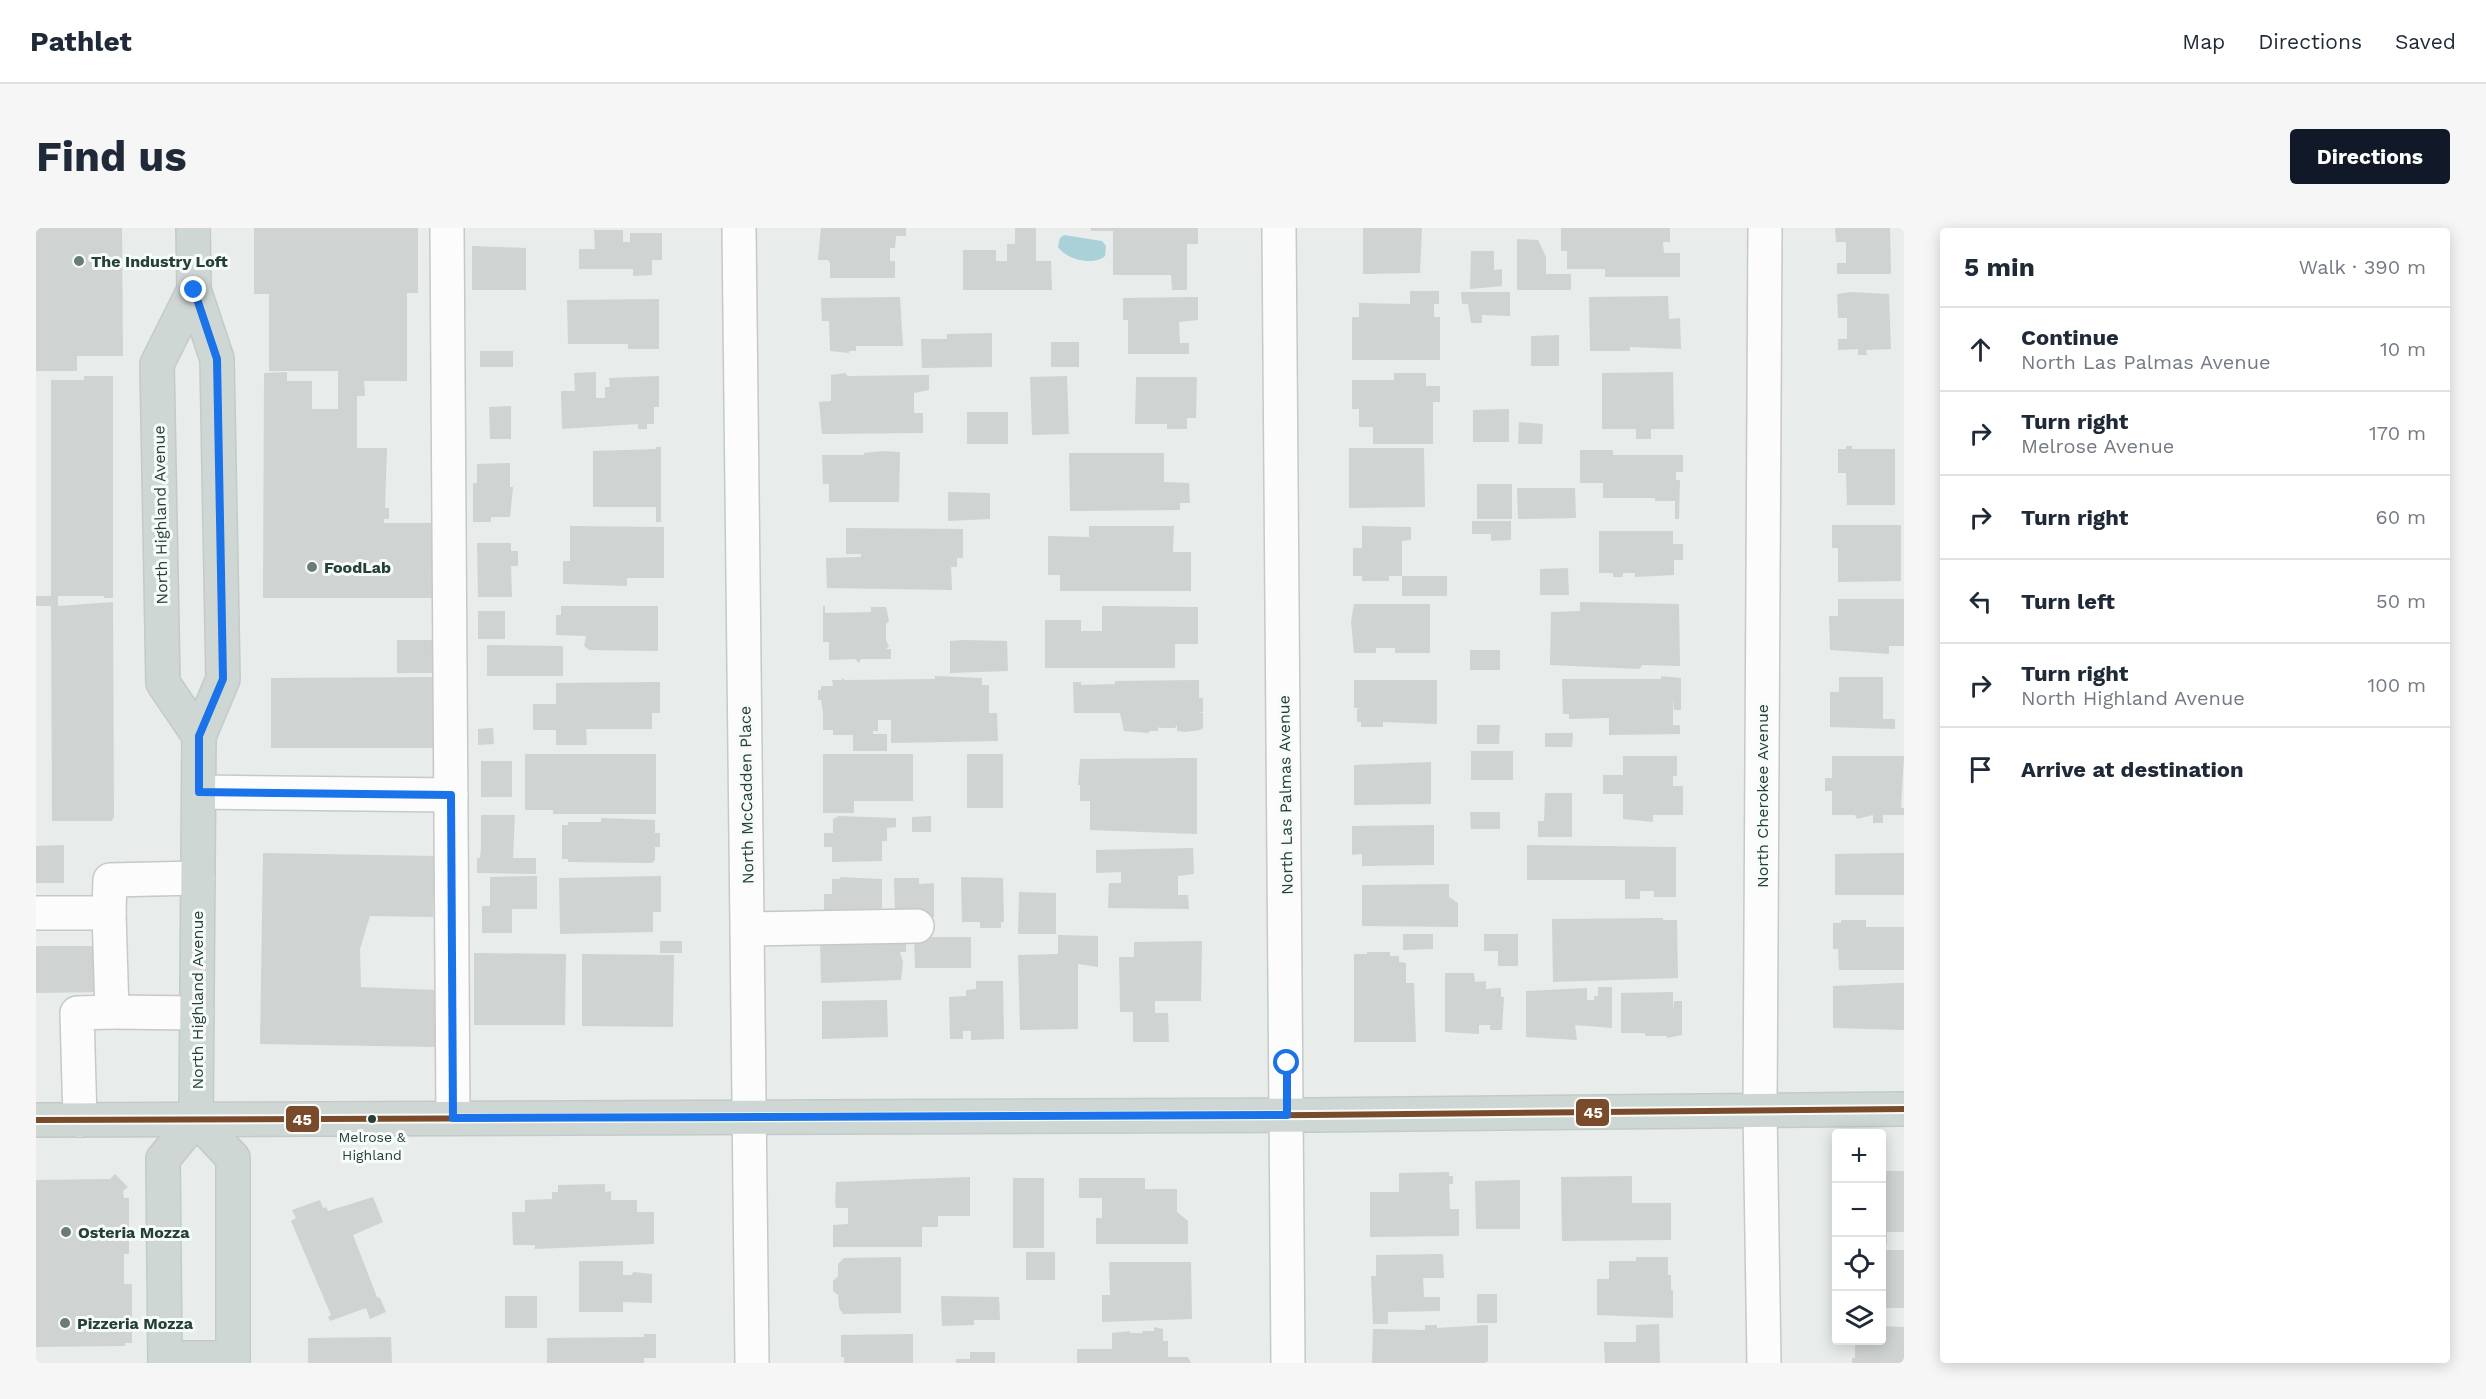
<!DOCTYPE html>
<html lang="en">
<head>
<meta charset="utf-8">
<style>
  :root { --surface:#fff; --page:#f6f6f7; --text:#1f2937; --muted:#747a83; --line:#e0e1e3; --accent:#111827 }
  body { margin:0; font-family:"Work Sans",sans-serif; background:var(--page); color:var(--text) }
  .controls { position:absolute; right:18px; bottom:18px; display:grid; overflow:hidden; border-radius:6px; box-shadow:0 3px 15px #0003 }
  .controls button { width:54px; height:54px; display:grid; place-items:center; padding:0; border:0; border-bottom:2px solid var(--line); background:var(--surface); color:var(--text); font:30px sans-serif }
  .stop { position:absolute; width:18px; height:18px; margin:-14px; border:4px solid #1a73e8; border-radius:50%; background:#fff }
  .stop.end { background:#1a73e8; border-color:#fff; box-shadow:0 2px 6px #0008 }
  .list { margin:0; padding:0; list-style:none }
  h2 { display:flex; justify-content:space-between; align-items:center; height:78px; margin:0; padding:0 24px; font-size:26px }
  h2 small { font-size:20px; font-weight:400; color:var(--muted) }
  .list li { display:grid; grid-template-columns:39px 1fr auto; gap:18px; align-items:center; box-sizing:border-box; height:84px; padding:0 24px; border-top:2px solid var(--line) }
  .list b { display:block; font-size:22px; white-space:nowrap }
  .list p { margin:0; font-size:20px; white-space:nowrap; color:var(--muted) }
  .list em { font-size:20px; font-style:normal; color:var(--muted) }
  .icon { flex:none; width:33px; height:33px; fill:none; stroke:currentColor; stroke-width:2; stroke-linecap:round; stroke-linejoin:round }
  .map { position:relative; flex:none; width:1868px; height:1135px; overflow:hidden; border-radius:6px }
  header { display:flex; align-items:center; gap:36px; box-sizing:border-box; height:84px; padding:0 30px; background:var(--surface); border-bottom:2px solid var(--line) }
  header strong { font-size:28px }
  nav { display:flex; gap:33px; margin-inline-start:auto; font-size:21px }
  .intro { display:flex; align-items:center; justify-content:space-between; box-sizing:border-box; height:144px; padding:0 36px }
  h1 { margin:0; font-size:42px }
  .button { padding:15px 27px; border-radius:6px; background:var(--accent); color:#fff; font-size:21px; font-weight:700 }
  main { display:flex; gap:36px; padding:0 36px }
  aside { flex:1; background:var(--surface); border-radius:6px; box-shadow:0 3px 15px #0003 }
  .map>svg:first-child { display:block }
</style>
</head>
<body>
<header>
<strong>Pathlet</strong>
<nav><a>Map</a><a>Directions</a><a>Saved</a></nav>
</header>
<div class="intro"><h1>Find us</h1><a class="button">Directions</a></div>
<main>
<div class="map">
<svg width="1868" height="1135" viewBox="0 0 1868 1135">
  <rect width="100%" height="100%" fill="#e8ecea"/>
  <path fill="#abd1d8" d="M1028,7L1066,13L1070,18L1069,28C1059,38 1030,32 1022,19L1024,10Z"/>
  <g fill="#cfd3d2">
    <path d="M0,0H86L87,128H41V143H0Z"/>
    <path d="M218,0H382V65H371V153H328L329,168H321V220H351L349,280H353V291H348V295H398L399,370H227L228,145L251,144V153H276V181H302V143H233V66H218Z"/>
    <path d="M785,0H870V8H860L859,20H854V33H859V50H794V35L792,32H782Z"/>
    <path d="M979,0H1000V33H1015L1016,62H927V22H960V33H971V16H979Z"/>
    <path d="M1055,0H1162V16H1151V62H1136L1135,47H1077V3H1055Z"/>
    <path d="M1327,0H1386L1384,45L1327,46Z"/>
    <path d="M1525,0H1634V14H1627L1628,25H1644V49H1569V41H1531V23H1525Z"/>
    <path d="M1799,0H1854L1855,46H1801V35H1810V14H1800Z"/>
    <path d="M558,2H587V14H594V5H626V32H616V47L597,48V41H543V21H559Z"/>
    <path d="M1481,11L1502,12L1510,29V46H1535V62H1481Z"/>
    <path d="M436,18L490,20V62H436Z"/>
    <path d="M1435,23H1458V42L1466,41V58L1434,61Z"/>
    <path d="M1374,63H1403V76H1398V89H1404V132H1316V89H1323V75L1374,76Z"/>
    <path d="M1425,64H1474V88L1446,87V95H1435L1432,76H1426Z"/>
    <path d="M1815,64L1853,66L1855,121L1830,122L1831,127H1822V121L1802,122V111H1811V90H1802L1801,66Z"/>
    <path d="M1632,68L1633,91L1644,90L1645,121L1594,119V123H1554L1553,69Z"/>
    <path d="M864,69L867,118H820V123H813V125L794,123L793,93H786L785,70Z"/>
    <path d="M1162,69V92L1143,94L1144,115H1153V126H1092V92H1087V70Z"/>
    <path d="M623,71V121H592V116H532L531,72Z"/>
    <path d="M956,105V139L886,140L885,111H911V106Z"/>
    <path d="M1523,107V138H1495V108Z"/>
    <rect x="1015" y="114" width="28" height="25"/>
    <rect x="444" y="123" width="33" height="16"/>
    <path d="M560,144V170H569V159H574L573,150L623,148V179H618V196H611V201H602V196L526,201L525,163H539L538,145Z"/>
    <path d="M1637,144L1638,201H1615V211H1600V201H1566V145Z"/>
    <path d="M809,145L812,148L893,147V162L878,165V185H887V205L786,206L783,174L795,173V147Z"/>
    <path d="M1358,145H1390V158H1404V174H1397V216H1337V199H1323V181H1316V152H1358Z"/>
    <path d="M48,148H77V370H68V368H22V378L77,374L78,589L76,593H16L15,378H0V368H15V152H48Z"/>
    <path d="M1031,148L1033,206L996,207L994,149Z"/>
    <path d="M1100,149H1161L1160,190H1151V201H1131V196H1099Z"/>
    <path d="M475,178V211H454L453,179Z"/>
    <path d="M1473,181V214H1437V182Z"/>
    <rect x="931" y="184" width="41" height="32"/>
    <path d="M1483,194L1507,196L1506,216H1482Z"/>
    <path d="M1810,218H1816V221H1859V277H1811L1810,245H1802V221H1810Z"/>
    <path d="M620,219H625V294H620V279H557V223L620,221Z"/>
    <path d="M1313,220H1388L1389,279L1313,280Z"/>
    <path d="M1544,222H1577V227H1647V244H1640V252H1644L1643,291H1639V273H1619V270H1567V255H1544Z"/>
    <path d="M847,223L864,224L863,274H793V256H787L786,227H828V225Z"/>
    <path d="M1033,225H1128V254L1153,255L1154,275H1144V282L1034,283Z"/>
    <path d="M474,235V259H477L474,289H455V294H437V255H441V236Z"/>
    <rect x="1441" y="256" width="35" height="35"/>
    <path d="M1481,260H1539L1540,290L1482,291Z"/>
    <path d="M912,264L954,265V291L912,293Z"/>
    <path d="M1436,293H1475V312L1455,313V306H1436Z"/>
    <path d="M1796,297H1865V353L1802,354V320H1796Z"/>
    <path d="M534,298L628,299V350H591V358L527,356V333H534Z"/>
    <path d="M1053,298H1138L1137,324H1155V363H1024V347H1012V308L1053,309Z"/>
    <path d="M1326,298L1375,299V312L1366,313V348H1353V353H1326V348H1317V320H1326Z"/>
    <path d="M810,300L927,301V330H921V339H915L916,362L791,360L790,330L825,329V326H810Z"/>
    <path d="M1563,303H1637V316H1647V332H1638V347L1599,349V345H1587V349H1577V345H1563Z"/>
    <path d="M441,315H475V323H482V338H475L476,369H442Z"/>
    <path d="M1532,340L1533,367H1504V341Z"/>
    <rect x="1366" y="348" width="45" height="20"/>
    <path d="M1802,371H1868V418H1853V426L1794,422L1793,388H1802Z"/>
    <path d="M1544,374L1643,376L1644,438L1606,437L1604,441L1514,437L1515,384L1544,383Z"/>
    <path d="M1318,376H1394V425H1359V420H1340V425H1318L1315,394Z"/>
    <path d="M525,378H622V423L553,422L548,418L550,408L520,407V387H525Z"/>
    <path d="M787,378H789V385L835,384V379H850L853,393L850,396V412L853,418L850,421H855V431H825L823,435L819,431L793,432V414H787Z"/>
    <path d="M1066,378L1162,379V416H1139V440H1009V392H1045V403H1066Z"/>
    <rect x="442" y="383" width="27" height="28"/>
    <rect x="361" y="412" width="38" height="33"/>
    <path d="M928,412L971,413L972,443L914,445V413Z"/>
    <path d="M451,417L527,418V448H451Z"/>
    <rect x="1434" y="422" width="30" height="20"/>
    <path d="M899,448L946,450V457H953V485H961L962,513L855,515V492H842V503H837V506H851V523H817V507H797V502H787V484L785,472H782V462H785V458H797L796,452H806V450L809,452L899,451Z"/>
    <path d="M1625,448L1645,450V482H1638L1637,469V497H1644V506L1573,507V490L1533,491V486H1527L1526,451H1625Z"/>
    <path d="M406,449L400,520H235V450Z"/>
    <path d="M1803,449H1847V491H1859V501L1794,499V464H1803Z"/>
    <path d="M1163,452V470H1167V484H1163L1167,485V500L1164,502L1149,504L1141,503V497L1139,500H1123L1122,497V503H1113V505L1088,503L1084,485H1038L1037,454H1045V457L1079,456V453Z"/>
    <path d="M1318,452H1401V496L1347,494V499H1325V494H1321V481L1325,480H1318Z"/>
    <path d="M624,454V485H616V501H550L551,517H520V502H497V476H520V455Z"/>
    <path d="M1441,497H1464L1463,516H1441Z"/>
    <path d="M457,500L458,516L442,517V501Z"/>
    <path d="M1509,505H1537L1536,519H1509Z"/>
    <rect x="1435" y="523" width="42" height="29"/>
    <path d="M489,526H620V586H517V582H489Z"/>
    <path d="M787,526H877V573H818V585H787Z"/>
    <rect x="931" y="526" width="36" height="54"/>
    <path d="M1587,528H1641V548H1637V558H1647V587H1617V594L1587,591V566H1567V547H1587Z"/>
    <path d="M1796,528H1868L1865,580H1868V587H1847V595H1837V587L1821,591L1819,587H1796V563H1789V550H1796Z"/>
    <path d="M1161,530V606L1054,602V573H1044V557H1042L1044,531Z"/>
    <rect x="445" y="533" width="31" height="36"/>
    <path d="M1395,534V576L1318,577V537Z"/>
    <path d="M1509,565H1536V609H1502V593H1508Z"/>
    <path d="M1434,584H1464V601H1435Z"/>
    <path d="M445,587H479L477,630H500V646L441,645V630H444L445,619Z"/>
    <path d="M803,588L860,590V599L851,600V613H846V633L796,634V619H788V605H797V591Z"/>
    <path d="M895,588V604H876V589Z"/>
    <path d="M565,590L619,592V605H624V619H619V632L616,635L532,634V631H526V597H532V594H565Z"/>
    <path d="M1398,597V637L1326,638V626L1316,627V598Z"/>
    <path d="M28,617V655H0V618Z"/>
    <path d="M1491,617L1640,619V669H1618V663H1604V671H1589V652H1491Z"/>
    <path d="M1157,620L1158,646L1142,648V667H1152L1153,681L1072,680L1073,655H1085V644L1060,645V622Z"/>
    <path d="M227,625L399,628L397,689L334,688L324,721L325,759L400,762L399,819L224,816Z"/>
    <path d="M1855,625H1868V667H1799V626Z"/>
    <path d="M501,648V681H476V705H446V678H454V649Z"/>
    <path d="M625,648V684H617V704L524,706L523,650Z"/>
    <path d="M804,649L846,651V695L788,693V666H796V651H804Z"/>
    <path d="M925,649L967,650L968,694H965V700H944V694H926Z"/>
    <path d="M858,650H883V656L898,655V689H859Z"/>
    <path d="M1413,656V669L1422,675V699L1326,698V657Z"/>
    <path d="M983,664L1020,665V706H982Z"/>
    <path d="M1627,690V692H1641L1642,750L1517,754L1516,691Z"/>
    <path d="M1805,692H1830V699H1868V742H1803L1802,721H1797V695H1805Z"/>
    <path d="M1367,706H1397V721L1367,722Z"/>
    <path d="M1448,706H1482V738H1462V723H1448Z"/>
    <path d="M1022,707L1062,708V739L1042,736V801L984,802L982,727L1022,726Z"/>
    <path d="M878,709H935V740H879Z"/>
    <path d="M870,710V724H864L867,734L865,752L785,755L784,713Z"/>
    <rect x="624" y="713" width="22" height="12"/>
    <path d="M1166,713L1165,773H1119V785H1132L1133,814H1097V784H1084L1083,729H1098V714Z"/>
    <path d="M0,718H67L68,764L0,765Z"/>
    <path d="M1331,724H1354V728H1363V734L1370,735V755H1378L1380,814H1318V726H1331Z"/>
    <path d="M438,725L530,726L529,797H438Z"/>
    <path d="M546,726L638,727L637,799L546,798Z"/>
    <path d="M1409,745H1438L1439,754L1450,753V761L1465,760V769H1468L1466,802H1454V797H1443V806L1409,804Z"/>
    <path d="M940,753H967L968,811L935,812V803H927V811H914L913,769L930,768V762L940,761Z"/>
    <path d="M1862,755H1868V802L1797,800V758Z"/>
    <path d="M1562,759H1576V800L1539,797L1541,812L1490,809V763L1551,760V772H1558V768H1562Z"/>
    <path d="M1637,764V783L1638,773H1646V807L1631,810V808H1609V805H1585V765Z"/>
    <path d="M851,772L852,809L786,811V773Z"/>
    <path d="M1846,943H1868V1004H1851V1016H1846Z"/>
    <path d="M1413,944V948H1417V956H1413L1414,981H1423V1008L1334,1009V964H1363V945Z"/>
    <path d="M79,946L92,959L87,963L88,970H93V1026H88V1056H96V1115H89V1118L0,1119V952L74,951Z"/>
    <path d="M1596,948V975H1635V1012L1526,1013L1525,949Z"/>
    <path d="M934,949V988H902V999H886V1019H797V997L812,996V980H800L799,974L800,954Z"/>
    <rect x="977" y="950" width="31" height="70"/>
    <path d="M1043,950H1109V961H1141V984L1152,993V1016H1060V990H1066V970H1043Z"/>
    <path d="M1484,952V1001H1440L1439,953Z"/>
    <path d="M569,956V964L575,963V972H601V984H618V1016L499,1021V1017H477L476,984H489V972L516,971V964H522V957Z"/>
    <path d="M337,969L347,994L317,1007L341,1069L344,1070L350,1084L334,1091L330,1080L294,1093L292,1089L295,1087L255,993L260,990L256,982L284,972L287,980L290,979L292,983Z"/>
    <rect x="1846" y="1022" width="22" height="58"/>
    <rect x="990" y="1024" width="29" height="28"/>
    <path d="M1407,1026L1408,1050H1387L1388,1069H1404V1083L1352,1084V1096H1337L1335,1048H1340V1027Z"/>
    <path d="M865,1029V1085L807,1086L803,1080L802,1067L797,1063V1053L802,1048V1036L808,1030Z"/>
    <path d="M1600,1029H1632V1047H1635V1062H1637V1090L1561,1087V1051H1573V1033H1600Z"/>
    <path d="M543,1033H587V1047H596L597,1044L616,1046V1075L587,1074V1084H543Z"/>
    <path d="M1073,1034H1155L1156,1091L1066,1094V1067H1074Z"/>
    <rect x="1441" y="1066" width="20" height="29"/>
    <rect x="469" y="1068" width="32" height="32"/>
    <path d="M905,1068L963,1069L964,1092H938V1097L906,1098Z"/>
    <path d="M1623,1096L1624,1135H1569L1568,1114H1600V1097Z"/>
    <path d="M1389,1097H1401V1100L1452,1097V1133L1449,1135H1336L1337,1101L1389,1102Z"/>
    <path d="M1846,1098L1868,1099V1135H1816V1130H1819V1112H1846Z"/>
    <path d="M1118,1099L1127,1101V1113H1132V1129H1152L1155,1135H1041V1121H1076V1105L1094,1103V1105H1107L1106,1103H1118Z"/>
    <path d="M608,1106H620V1130H608V1135H511V1110L608,1109Z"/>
    <path d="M877,1106V1135H808V1129H805V1107Z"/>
    <path d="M355,1109L356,1135H272V1110Z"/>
    <path d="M934,1124H959V1135H920V1131H934Z"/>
  </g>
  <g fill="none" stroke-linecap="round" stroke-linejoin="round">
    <g stroke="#c5c9c7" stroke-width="36">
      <g id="minor">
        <path d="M411,0L417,890"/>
        <path d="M703,0L716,1135"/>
        <path d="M1243,0L1252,1135"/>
        <path d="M163,564L415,567"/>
        <path d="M0,685H73L74,652L162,650"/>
        <path d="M712,701L881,698"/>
        <path d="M76,784L161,785"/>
        <path d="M44,892L41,785L76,784L73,685"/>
        <path d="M1728,1135L1724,883L1729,0"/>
      </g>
    </g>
    <g stroke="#c3cac9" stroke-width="36">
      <g id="major">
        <path d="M158,62L121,136L127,455L163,508"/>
        <path d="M160,891L197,930V1135"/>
        <path d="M0,892L1277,887L1868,881"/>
        <path d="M129,1130H197"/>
        <path d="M129,1135L127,931L160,891L163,508L187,451L181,131L158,62L157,0"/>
      </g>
    </g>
    <use href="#minor" stroke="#fcfcfc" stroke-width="33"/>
    <use href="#major" stroke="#cfd7d5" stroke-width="33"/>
    <g stroke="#f7fbf9" stroke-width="10">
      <path id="bus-1" d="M0,892L1277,887L1868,881"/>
    </g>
    <use href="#bus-1" stroke="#7a4b2a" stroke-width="6"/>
  </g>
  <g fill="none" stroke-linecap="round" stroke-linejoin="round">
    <path stroke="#1a73e8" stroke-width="8" d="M158,62L181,131L187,451L163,508V564L415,567L417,890L1251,887V835"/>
  </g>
  <g fill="#697c77" stroke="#f7fbf9" stroke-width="2">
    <circle cx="43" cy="33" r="6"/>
    <circle cx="276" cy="339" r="6"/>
    <circle cx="30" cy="1004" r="6"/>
    <circle cx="29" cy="1095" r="6"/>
  </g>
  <circle fill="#254039" stroke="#f7fbf9" stroke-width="2" cx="336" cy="891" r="5"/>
  <g text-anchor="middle" stroke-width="6" stroke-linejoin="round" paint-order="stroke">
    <g font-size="14" fill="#254039" stroke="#f7fbf9">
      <text x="336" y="914">Melrose &amp;<tspan x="336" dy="18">Highland</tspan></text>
    </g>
    <g font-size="16" font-weight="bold" fill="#254039" stroke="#f7fbf9" text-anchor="start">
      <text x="55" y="39">The Industry Loft</text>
      <text x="288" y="345">FoodLab</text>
      <text x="42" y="1010">Osteria Mozza</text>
      <text x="41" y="1101">Pizzeria Mozza</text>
    </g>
    <g font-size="16" fill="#254039" stroke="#f7fbf9">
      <text transform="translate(124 287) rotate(-91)" y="6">North Highland Avenue</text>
      <text transform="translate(710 567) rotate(-91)" y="6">North McCadden Place</text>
      <text transform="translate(1249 567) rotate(-91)" y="6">North Las Palmas Avenue</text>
      <text transform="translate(1726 568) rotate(-90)" y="6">North Cherokee Avenue</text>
      <text transform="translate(161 772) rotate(-90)" y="6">North Highland Avenue</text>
    </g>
  </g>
  <g stroke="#f7fbf9" stroke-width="2">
    <rect x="1539" y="870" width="35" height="29" rx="6" fill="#7a4b2a"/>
    <rect x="249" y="877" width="35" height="28" rx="6" fill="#7a4b2a"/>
  </g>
  <g font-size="16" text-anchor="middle" font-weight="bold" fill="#fff">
    <text x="1557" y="890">45</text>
    <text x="266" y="897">45</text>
  </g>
</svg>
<div class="controls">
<button>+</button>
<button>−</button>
<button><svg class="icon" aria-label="locate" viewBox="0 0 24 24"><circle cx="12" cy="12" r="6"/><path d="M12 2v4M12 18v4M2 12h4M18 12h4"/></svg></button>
<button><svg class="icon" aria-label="layers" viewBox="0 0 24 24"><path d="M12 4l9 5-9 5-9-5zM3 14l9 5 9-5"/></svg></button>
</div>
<div class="stop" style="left:1251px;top:835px"></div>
<div class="stop end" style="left:158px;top:62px"></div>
</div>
<aside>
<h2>5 min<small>Walk · 390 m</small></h2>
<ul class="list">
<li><svg class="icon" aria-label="ahead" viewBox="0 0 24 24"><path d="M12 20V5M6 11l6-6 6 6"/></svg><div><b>Continue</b><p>North Las Palmas Avenue</p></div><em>10 m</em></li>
<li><svg class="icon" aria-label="right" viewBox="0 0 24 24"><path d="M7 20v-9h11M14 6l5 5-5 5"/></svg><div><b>Turn right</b><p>Melrose Avenue</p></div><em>170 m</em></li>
<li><svg class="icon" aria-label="right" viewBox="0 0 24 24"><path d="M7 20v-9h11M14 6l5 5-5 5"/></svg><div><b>Turn right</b></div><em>60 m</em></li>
<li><svg class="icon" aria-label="left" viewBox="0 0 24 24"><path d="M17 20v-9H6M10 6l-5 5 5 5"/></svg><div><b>Turn left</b></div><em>50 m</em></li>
<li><svg class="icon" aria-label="right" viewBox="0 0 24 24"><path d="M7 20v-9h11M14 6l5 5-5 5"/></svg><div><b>Turn right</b><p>North Highland Avenue</p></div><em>100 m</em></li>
<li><svg class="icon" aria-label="arrive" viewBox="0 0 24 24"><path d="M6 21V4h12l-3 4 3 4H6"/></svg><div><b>Arrive at destination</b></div></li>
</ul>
</aside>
</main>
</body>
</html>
